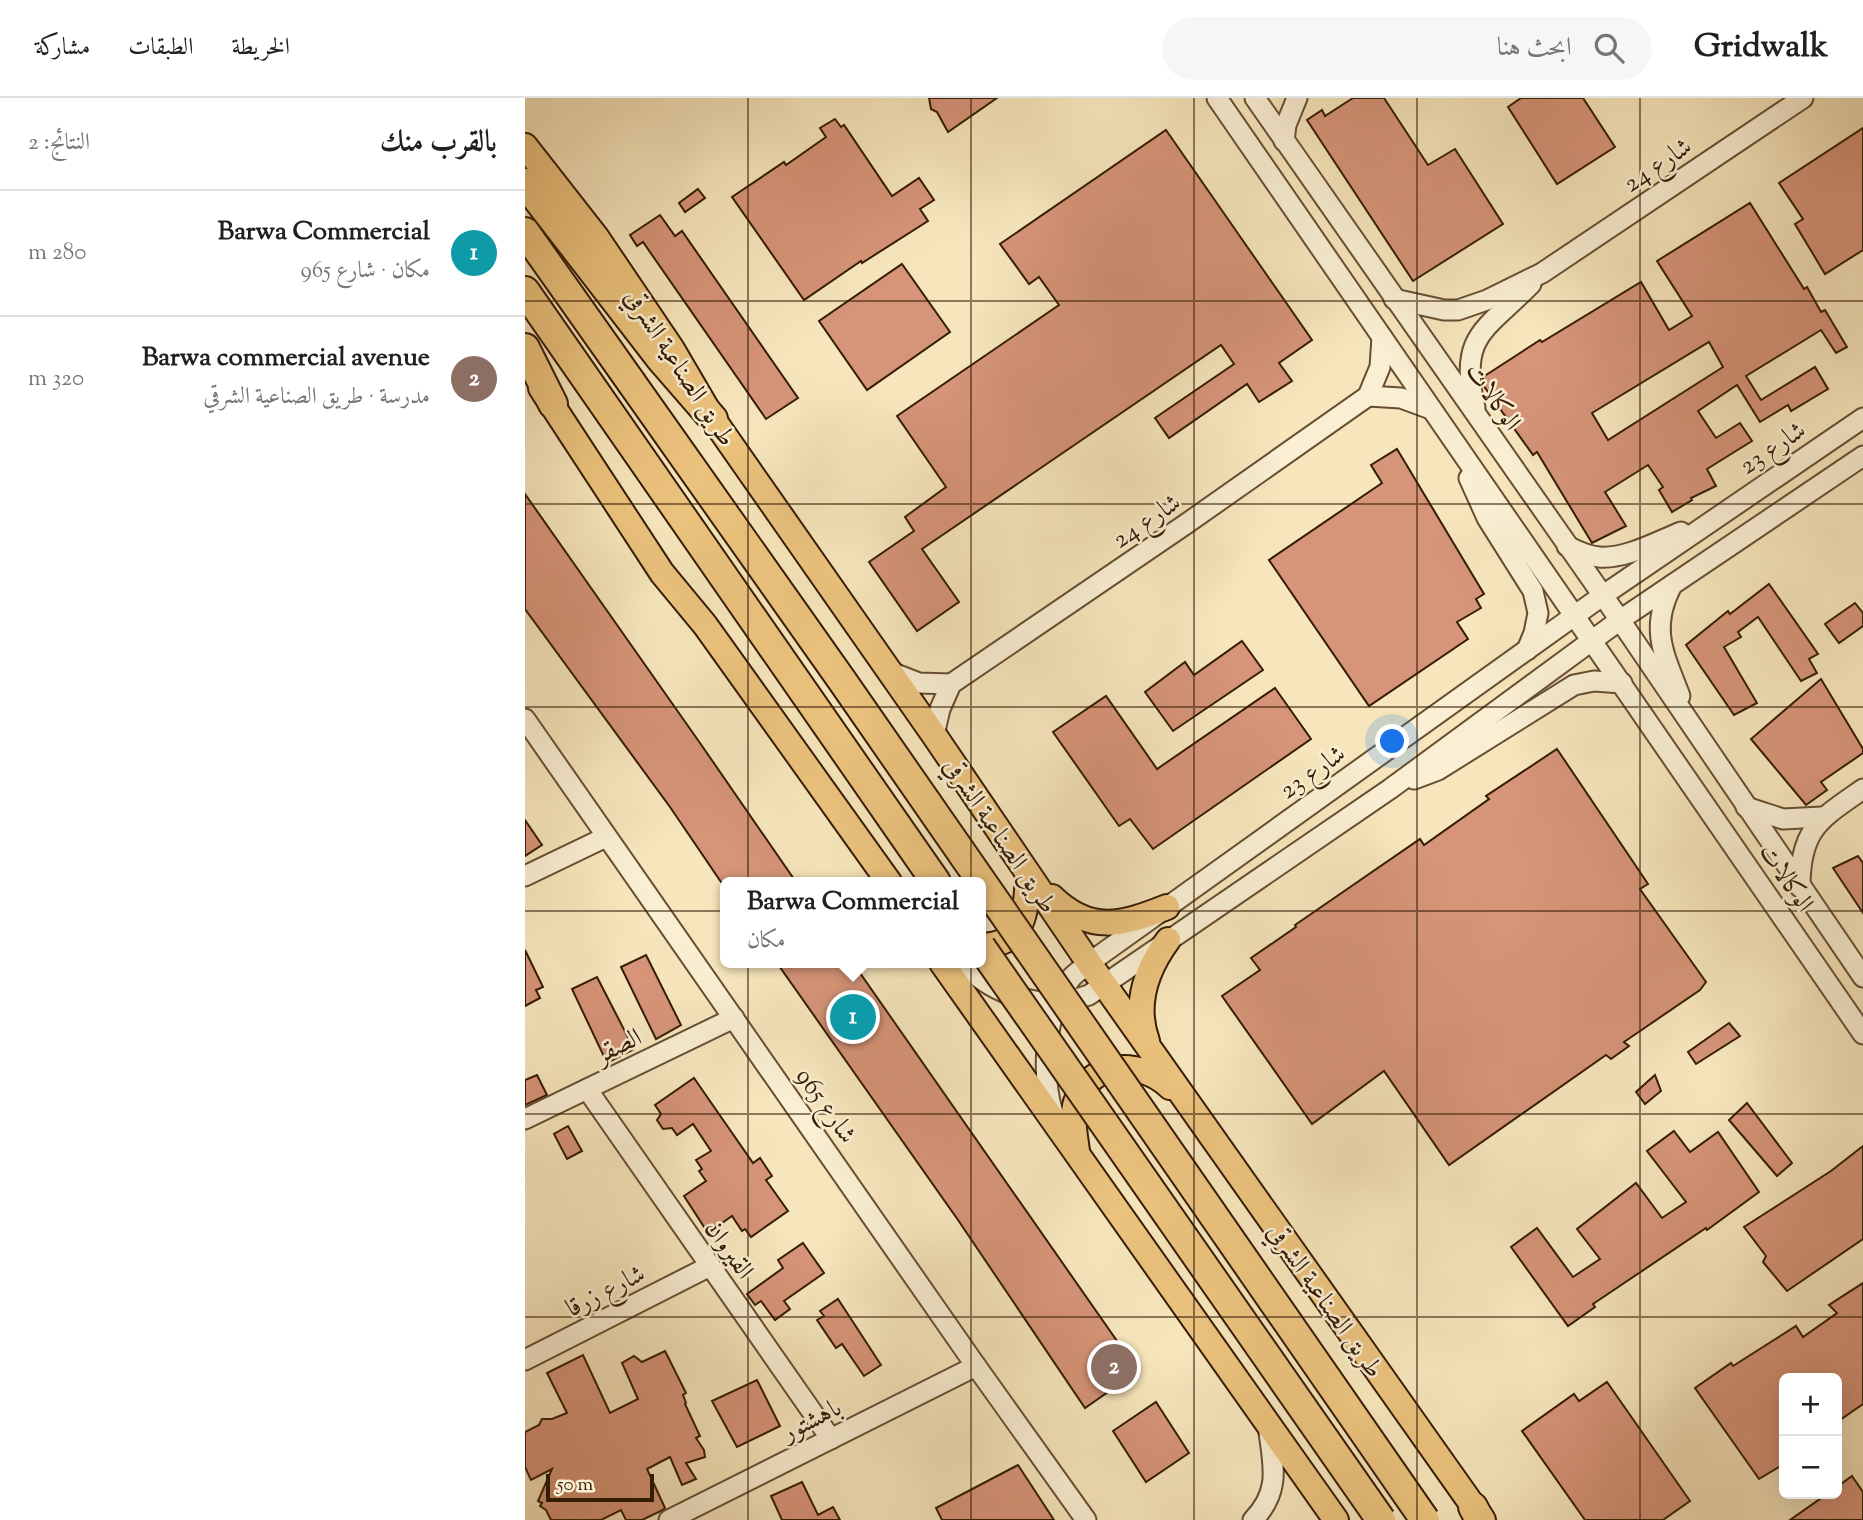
<!DOCTYPE html>
<html lang="ar">
<head>
<meta charset="utf-8">
<style>
  :root { --surface:#fff; --page:#f6f6f6; --text:#202124; --muted:#757577; --line:#e0e0e0; --accent:#db2777 }
  body { margin:0; font-family:"Sorts Mill Goudy",Amiri,serif; background:var(--page); color:var(--text); direction:rtl }
  .controls { position:absolute; right:21px; bottom:21px; display:grid; overflow:hidden; border-radius:10px; box-shadow:0 7px 28px #0002 }
  .controls button { width:63px; height:63px; display:grid; place-items:center; padding:0; border:0; border-bottom:2px solid var(--line); background:var(--surface); color:var(--text); font:35px sans-serif }
  .scale { position:absolute; left:21px; bottom:18px; width:108px; box-sizing:border-box; padding-left:7px; border:4px solid #351c05; border-top:0; font-size:19px; line-height:24px; white-space:nowrap; color:#351c05; -webkit-text-stroke:5px #faefd3; paint-order:stroke }
  .you { position:absolute; left:868px; top:644px; width:24px; height:24px; margin:-18px; border:5px solid #fff; border-radius:50%; background:#1a73e8; box-shadow:0 0 0 10px #1a73e833 }
  .badge { display:grid; place-items:center; width:46px; height:46px; border-radius:50%; background:var(--accent); color:#fff; font-size:23px; font-weight:700 }
  .pin { position:absolute; translate:-50% -50%; border:4px solid #fff; box-shadow:0 2px 7px #0006 }
  .popup { position:absolute; left:195px; top:779px; width:266px; height:91px; box-sizing:border-box; display:grid; place-content:center; border-radius:10px; background:var(--surface); filter:drop-shadow(0 2px 5px #0005); font-size:23px; white-space:nowrap; color:var(--muted) }
  .popup b { font-size:26px; color:var(--text) }
  .popup::after { content:''; position:absolute; left:50%; top:100%; margin-left:-14px; border:14px solid transparent; border-top-color:var(--surface) }
  .list { margin:0; padding:0; list-style:none }
  h2 { display:flex; justify-content:space-between; align-items:center; height:91px; margin:0; padding:0 28px; font-size:30px }
  h2 small { font-size:23px; font-weight:400; color:var(--muted) }
  .list li { display:grid; grid-template-columns:46px 1fr auto; gap:21px; align-items:center; box-sizing:border-box; height:126px; padding:0 28px; border-top:2px solid var(--line) }
  .list b { display:block; font-size:26px; white-space:nowrap }
  .list p { margin:0; font-size:23px; white-space:nowrap; color:var(--muted) }
  .list em { font-size:23px; font-style:normal; color:var(--muted) }
  .icon { flex:none; width:38px; height:38px; fill:none; stroke:currentColor; stroke-width:2; stroke-linecap:round; stroke-linejoin:round }
  .map { position:relative; flex:none; width:1338px; height:1422px; overflow:hidden; direction:ltr }
  header { display:flex; align-items:center; gap:42px; box-sizing:border-box; height:98px; padding:0 35px; background:var(--surface); border-bottom:2px solid var(--line) }
  header strong { font-size:33px }
  nav { display:flex; gap:38px; margin-inline-start:auto; font-size:24px }
  .search { width:490px; height:63px; background:var(--page); display:flex; align-items:center; gap:18px; box-sizing:border-box; padding:0 24px; border-radius:38px; color:var(--muted); font-size:26px }
  main { display:flex }
  aside { flex:1; background:var(--surface) }
  .map>svg:first-child { display:block }
</style>
</head>
<body>
<header>
<strong>Gridwalk</strong>
<div class="search"><svg class="icon" aria-label="search" viewBox="0 0 24 24"><circle cx="10" cy="10" r="6"/><path d="M15 15l6 6"/></svg>ابحث هنا</div>
<nav><a>الخريطة</a><a>الطبقات</a><a>مشاركة</a></nav>
</header>
<main>
<div class="map">
<svg width="1338" height="1422" viewBox="0 0 1338 1422">
  <rect width="100%" height="100%" fill="#f7e6bc"/>
  <filter id="stains"><feTurbulence type="fractalNoise" baseFrequency=".00286" numOctaves="4"/><feColorMatrix values="0 0 0 0 .2 0 0 0 0 .09 0 0 0 0 .02 0 0 0 .5 -.17"/></filter>
  <radialGradient id="worn" r=".72"><stop offset=".6" stop-color="#630" stop-opacity="0"/><stop offset="1" stop-color="#630" stop-opacity=".3"/></radialGradient>
  <g fill="#d69478" stroke="#351c05" stroke-width="2" fill-rule="evenodd">
    <path d="M404,0H472L423,34L412,14L406,11Z"/>
    <path d="M828,0H859L903,67L930,51L978,126L888,183L782,22L797,12L800,18Z"/>
    <path d="M996,0H1058L1090,49L1032,86L983,9Z"/>
    <path d="M310,21L316,29L319,27L367,98L394,80L409,102L395,111L403,123L337,165L336,163L279,202L207,99L259,64L261,67L301,39L295,30Z"/>
    <path d="M1338,30V152L1300,176L1270,126L1278,121L1254,85Z"/>
    <path d="M641,32L787,242L754,265L767,283L734,304L722,286L644,340L630,320L709,266L696,247L397,451L434,504L392,533L344,464L389,433L380,419L421,389L372,318L534,207L514,179L504,186L475,146Z"/>
    <path d="M173,91L180,100L160,114L154,105Z"/>
    <path d="M1225,105L1279,191L1282,189L1296,214L1300,212L1322,249L1311,255L1296,232L1221,278L1236,302L1290,269L1303,291L1266,313L1263,307L1235,324L1212,287L1173,313L1191,340L1215,325L1227,343L1182,371L1191,388L1166,400L1167,402L1147,414L1134,392L1138,389L1123,367L1080,394L1101,428L1067,445L1012,354L1008,357L958,287V279L1015,242L1017,244L1116,184L1144,232L1167,218L1132,163ZM1184,244L1198,269L1083,342L1067,315Z"/>
    <path d="M135,117L150,138L157,133L273,300L241,321L118,144L112,148L105,137Z"/>
    <path d="M377,166L425,234L342,292L294,223Z"/>
    <path d="M872,351L959,496L951,501L956,510L932,524L943,541L844,608L744,462L857,385L846,367Z"/>
    <path d="M0,396L175,645L271,784H196L145,709L0,511Z"/>
    <path d="M1244,486L1293,556L1284,561L1292,575L1276,583L1233,519L1213,534L1216,539L1199,549L1232,605L1209,617L1161,547L1203,513L1205,516Z"/>
    <path d="M1330,505L1338,515V528L1314,545L1300,526Z"/>
    <path d="M717,543L738,572L648,633L620,594L660,564L669,577Z"/>
    <path d="M1296,581L1338,651V655L1296,684L1302,692L1281,707L1226,641Z"/>
    <path d="M750,590L786,641L628,751L605,721L594,728L528,634L581,598L632,671Z"/>
    <path d="M1032,651L1123,786L1115,791L1181,884L1175,892L1099,944L1104,948L1086,961L1081,957L924,1067L859,973L787,1026L697,898L735,872L726,860L771,829L770,827L895,741L899,747L964,701L961,698Z"/>
    <path d="M0,722L17,747L0,758Z"/>
    <path d="M1333,758L1338,765V815L1308,770Z"/>
    <path d="M0,852L18,889L11,892L15,900L0,908Z"/>
    <path d="M121,857L156,927L131,941L96,869Z"/>
    <path d="M252,865H328L613,1273L560,1310L433,1122Z"/>
    <path d="M72,879L109,951L82,965L47,891Z"/>
    <path d="M1204,925L1215,938L1171,966L1163,954Z"/>
    <path d="M12,977L22,997L0,1007V982Z"/>
    <path d="M1130,977L1136,993L1120,1006L1111,994Z"/>
    <path d="M169,980L228,1065L235,1060L247,1078L241,1082L263,1113L226,1139L220,1131L217,1133L207,1118L183,1135L159,1098L181,1083L174,1073L177,1071L171,1062L186,1053L168,1026L152,1037L147,1030L138,1031L132,1022L136,1016L130,1007Z"/>
    <path d="M1222,1005L1267,1065L1252,1078L1204,1022Z"/>
    <path d="M43,1028L57,1053L42,1061L29,1036Z"/>
    <path d="M1149,1033L1165,1054L1193,1034L1234,1094L1182,1132L1181,1130L1068,1206L1070,1209L1043,1228L986,1149L1012,1130L1048,1179L1075,1161L1052,1131L1111,1085L1137,1120L1161,1104L1122,1053Z"/>
    <path d="M1338,1048V1141L1262,1193L1238,1164L1241,1158L1219,1129L1306,1073Z"/>
    <path d="M278,1145L299,1175L259,1203L265,1211L250,1222L236,1203L230,1207L222,1196L258,1170L253,1162Z"/>
    <path d="M1338,1185V1306L1312,1324V1280H1259V1366L1234,1381L1170,1290L1206,1265L1208,1268L1271,1228L1278,1239L1312,1215L1304,1207Z"/>
    <path d="M313,1201L356,1267L339,1278L317,1246L311,1250L292,1222L299,1218L295,1213Z"/>
    <path d="M140,1253L161,1295L158,1297L161,1305L160,1306L175,1338L171,1340L179,1352L180,1359L161,1365L171,1381L157,1387L145,1359L122,1371L140,1410L136,1413L117,1422H101L96,1412L76,1422H26L21,1412L15,1408L17,1405L13,1403L27,1371L6,1382L0,1369V1334L14,1327L17,1321H27L42,1315L22,1275L58,1257L85,1315L113,1301L97,1265L109,1258L117,1264Z"/>
    <path d="M232,1282L255,1328L212,1349L187,1303Z"/>
    <path d="M1082,1284L1165,1403L1138,1422H1060L997,1333L1049,1296L1054,1303Z"/>
    <path d="M631,1304L664,1355L621,1384L588,1333Z"/>
    <path d="M493,1367L529,1422H417L411,1410Z"/>
    <path d="M1327,1378L1338,1394V1422H1265L1302,1396H1312V1389Z"/>
    <path d="M277,1384L293,1417L308,1409L315,1422H257L246,1398Z"/>
  </g>
  <g fill="none" stroke-linecap="round" stroke-linejoin="round">
    <g stroke="#664e33" stroke-width="23">
      <g id="minor">
        <path d="M692,0L1338,936"/>
        <path d="M730,0L1095,522L1338,879"/>
        <path d="M759,43L761,27L772,0"/>
        <path d="M869,201L919,212H933L962,202L1017,175L1278,0"/>
        <path d="M843,298L876,300L906,311"/>
        <path d="M950,310C933,237 961,232 1006,186"/>
        <path d="M944,380L962,420L1008,493L1013,515L1009,535L1002,552"/>
        <path d="M1042,448C1052,453 1063,458 1074,459C1101,461 1131,444 1156,434"/>
        <path d="M1147,487C1124,531 1139,556 1155,598"/>
        <path d="M363,573L394,585L426,586"/>
        <path d="M0,621L451,1268L561,1422"/>
        <path d="M409,637L415,611L426,586L661,426L843,298L855,269L857,239"/>
        <path d="M889,681L913,672L1049,587L1069,583L1097,585"/>
        <path d="M1221,709L1258,721L1297,719"/>
        <path d="M0,778L81,739"/>
        <path d="M1275,789C1275,731 1295,721 1338,691"/>
        <path d="M437,865C471,899 518,914 564,897L865,691L1095,522L1338,358"/>
        <path d="M62,991L306,1341"/>
        <path d="M528,1015C516,976 519,912 547,879C552,874 558,870 564,865L1077,498L1338,320"/>
        <path d="M0,1021L209,920"/>
        <path d="M0,1262L185,1168"/>
        <path d="M144,1422L451,1268"/>
        <path d="M728,1422C758,1391 747,1364 743,1326"/>
      </g>
    </g>
    <g stroke="#351c05" stroke-width="28">
      <g id="major">
        <path d="M0,48L72,140L147,251L188,321L409,637L564,865L958,1422"/>
        <path d="M16,290L137,475L180,527L364,784"/>
        <path d="M527,799C565,836 597,827 642,809"/>
        <path d="M456,848C501,847 501,812 503,776"/>
        <path d="M417,865L811,1422"/>
        <path d="M622,943C609,907 621,872 643,842"/>
        <path d="M552,1053C550,1037 546,1020 551,1004C566,961 617,962 645,989"/>
      </g>
    </g>
    <g stroke="#351c05" stroke-width="32">
      <g id="highway">
        <path d="M0,85L135,260L188,321"/>
        <path d="M0,134L106,284"/>
        <path d="M0,193L411,784"/>
        <path d="M0,250L28,306"/>
        <path d="M948,1409L955,1422"/>
      </g>
    </g>
    <use href="#minor" stroke="#faefd3" stroke-width="19"/>
    <use href="#major" stroke="#ecc37e" stroke-width="24"/>
    <use href="#highway" stroke="#ecc37e" stroke-width="28"/>
    <g stroke="#351c05" stroke-width="32" stroke-linecap="butt">
      <g id="highway-bridge">
        <path d="M106,284L316,581L900,1422"/>
        <path d="M456,849L856,1422"/>
      </g>
    </g>
    <use href="#highway-bridge" stroke="#ecc37e" stroke-width="28"/>
  </g>
  <path fill="none" stroke="#351c05" stroke-width="2" stroke-opacity="0.55" d="M223,0V1422M446,0V1422M669,0V1422M892,0V1422M1115,0V1422M0,203H1338M0,406H1338M0,609H1338M0,813H1338M0,1016H1338M0,1219H1338"/>
  <g text-anchor="middle" stroke-width="5" stroke-linejoin="round" paint-order="stroke">
    <g font-size="26" fill="#351c05" stroke="#faefd3">
      <text transform="translate(1132 66) rotate(-34)" y="9">شارع 24</text>
      <text transform="translate(156 269) rotate(57)" y="9">طريق الصناعية الشرقي</text>
      <text transform="translate(969 298) rotate(55)" y="9">الوكالات</text>
      <text transform="translate(1247 349) rotate(-34)" y="9">شارع 23</text>
      <text transform="translate(621 422) rotate(-34)" y="9">شارع 24</text>
      <text transform="translate(787 673) rotate(-35)" y="9">شارع 23</text>
      <text transform="translate(476 737) rotate(56)" y="9">طريق الصناعية الشرقي</text>
      <text transform="translate(1262 779) rotate(56)" y="9">الوكالات</text>
      <text transform="translate(93 947) rotate(-26)" y="9">الصقر</text>
      <text transform="translate(302 1007) rotate(55)" y="9">شارع 965</text>
      <text transform="translate(205 1151) rotate(55)" y="9">القيروان</text>
      <text transform="translate(80 1192) rotate(-27)" y="9">شارع زرقا</text>
      <text transform="translate(801 1202) rotate(55)" y="9">طريق الصناعية الشرقي</text>
      <text transform="translate(286 1321) rotate(-27)" y="9">باهشتور</text>
    </g>
  </g>
  <rect width="100%" height="100%" filter="url(#stains)"/>
  <rect width="100%" height="100%" fill="url(#worn)"/>
</svg>
<div class="controls">
<button>+</button>
<button>−</button>
</div>
<div class="scale">50 m</div>
<div class="you"></div>
<div class="pin badge" style="left:328px;top:919px;background:#0f9aa8">1</div>
<div class="popup"><b>Barwa Commercial</b>مكان</div>
<div class="pin badge" style="left:589px;top:1269px;background:#8d6e63">2</div>
</div>
<aside>
<h2>بالقرب منك<small>النتائج: 2</small></h2>
<ul class="list">
<li><span class="badge" style="background:#0f9aa8">1</span><div><b>Barwa Commercial</b><p>مكان · شارع 965</p></div><em>280 m</em></li>
<li><span class="badge" style="background:#8d6e63">2</span><div><b>Barwa commercial avenue</b><p>مدرسة · طريق الصناعية الشرقي</p></div><em>320 m</em></li>
</ul>
</aside>
</main>
</body>
</html>
